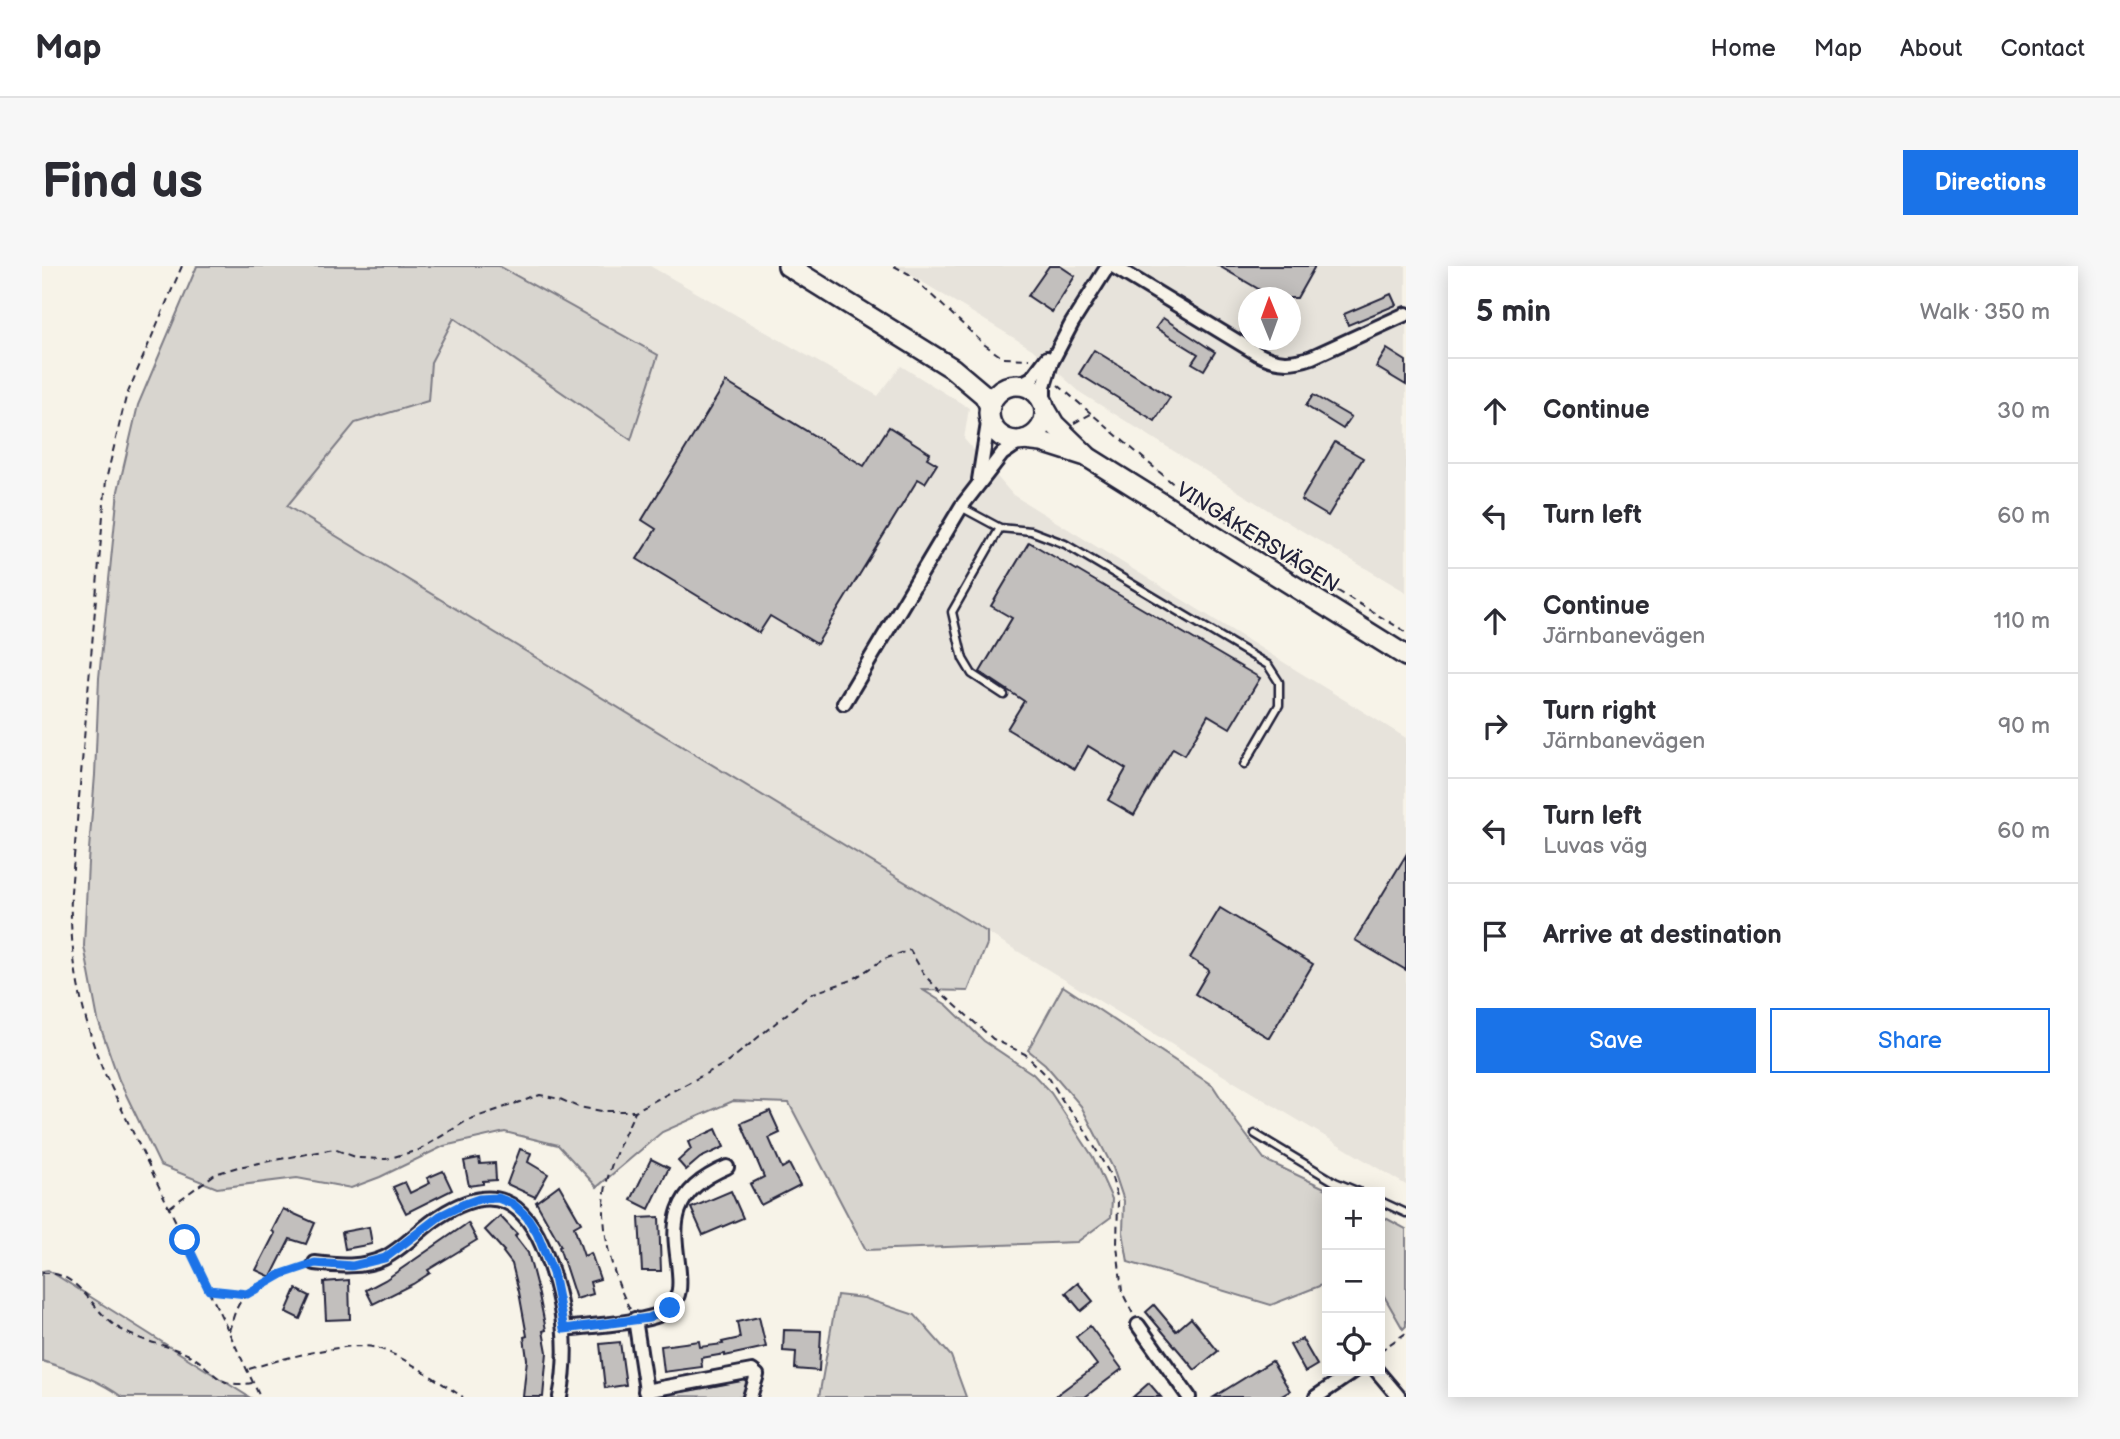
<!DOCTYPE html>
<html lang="en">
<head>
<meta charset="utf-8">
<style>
  :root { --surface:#fff; --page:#f7f7f7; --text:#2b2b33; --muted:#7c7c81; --line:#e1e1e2; --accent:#1a73e8 }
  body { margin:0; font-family:"Balsamiq Sans",sans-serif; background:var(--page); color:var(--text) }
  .controls { position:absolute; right:21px; bottom:21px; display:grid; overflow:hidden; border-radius:0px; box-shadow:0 4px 18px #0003 }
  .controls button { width:63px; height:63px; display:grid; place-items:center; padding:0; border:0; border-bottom:2px solid var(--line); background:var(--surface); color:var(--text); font:35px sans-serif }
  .compass { position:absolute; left:1196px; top:21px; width:63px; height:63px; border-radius:50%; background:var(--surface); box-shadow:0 4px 18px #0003; rotate:359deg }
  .stop { position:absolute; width:21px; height:21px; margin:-16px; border:5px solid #1a73e8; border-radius:50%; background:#fff }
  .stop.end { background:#1a73e8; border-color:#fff; box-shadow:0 2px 7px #0008 }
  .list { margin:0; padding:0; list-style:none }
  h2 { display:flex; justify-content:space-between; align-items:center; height:91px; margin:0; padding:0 28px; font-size:30px }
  h2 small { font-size:23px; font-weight:400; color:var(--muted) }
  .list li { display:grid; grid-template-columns:46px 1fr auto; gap:21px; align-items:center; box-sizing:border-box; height:105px; padding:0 28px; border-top:2px solid var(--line) }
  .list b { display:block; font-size:26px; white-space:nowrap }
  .list p { margin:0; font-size:23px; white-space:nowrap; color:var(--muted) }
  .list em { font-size:23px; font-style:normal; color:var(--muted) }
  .actions { display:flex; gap:14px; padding:21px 28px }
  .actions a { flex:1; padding:16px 0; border:2px solid var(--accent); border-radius:0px; text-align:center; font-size:24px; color:var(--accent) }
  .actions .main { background:var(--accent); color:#fff }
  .icon { flex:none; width:38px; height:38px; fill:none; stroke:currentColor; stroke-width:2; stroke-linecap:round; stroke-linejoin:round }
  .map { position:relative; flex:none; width:1364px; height:1131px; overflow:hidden; border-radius:0px }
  header { display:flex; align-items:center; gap:42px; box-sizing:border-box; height:98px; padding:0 35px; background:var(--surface); border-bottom:2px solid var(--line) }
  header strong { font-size:33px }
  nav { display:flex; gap:38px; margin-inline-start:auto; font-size:24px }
  .intro { display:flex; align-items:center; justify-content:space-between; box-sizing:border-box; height:168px; padding:0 42px }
  h1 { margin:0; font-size:49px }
  .button { padding:18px 32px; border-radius:0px; background:var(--accent); color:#fff; font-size:24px; font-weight:700 }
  main { display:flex; gap:42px; padding:0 42px }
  aside { flex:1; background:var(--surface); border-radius:0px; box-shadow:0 4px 18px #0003 }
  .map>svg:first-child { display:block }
</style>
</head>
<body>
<header>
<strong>Map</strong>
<nav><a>Home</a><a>Map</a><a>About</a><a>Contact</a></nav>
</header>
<div class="intro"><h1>Find us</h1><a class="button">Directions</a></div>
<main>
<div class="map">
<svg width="1364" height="1131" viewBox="0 0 1364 1131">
  <rect width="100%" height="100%" fill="#f7f3e8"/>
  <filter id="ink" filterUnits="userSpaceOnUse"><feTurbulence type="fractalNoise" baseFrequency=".0143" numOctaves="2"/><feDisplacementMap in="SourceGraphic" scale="14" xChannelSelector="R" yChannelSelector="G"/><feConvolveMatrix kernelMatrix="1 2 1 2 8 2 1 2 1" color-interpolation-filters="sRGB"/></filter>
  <g filter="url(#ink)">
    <g fill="#e7e3db" fill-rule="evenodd">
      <path d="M457,0H608L836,130L859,100L927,142L922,173L971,229L1364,472V919L1064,739L245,240L313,157L386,135L389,95L412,52L588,174L616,89Z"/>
      <path d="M854,0H1364V326L1250,259L1039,127L990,83ZM1206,32H1248V74H1206Z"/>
    </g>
    <g fill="#d8d5cf" stroke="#7d7c85" stroke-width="2">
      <path d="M155,0H457L616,89L589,174L412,52L389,96L386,135L313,157L245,240L945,666V678L926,725L881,724L905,739L942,775L991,808L1009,827L1051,891L1070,933L1069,951L1035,976L824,984L747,837L691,835L620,866L555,921L516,879L463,866L402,880L338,911L309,922L255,912L175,922L118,899L77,814L56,754L42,680L46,596L53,509L57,412L76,225L96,139Z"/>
      <path d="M1021,720L1171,820L1195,857L1223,894L1291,926H1285V1017L1229,1039L1086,996L1081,966L1082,935L1071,902L1039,840L1003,798L986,784Z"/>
      <path d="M1338,949L1364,963V1060L1361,1063L1338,1023Z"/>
      <path d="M6,1004L207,1131H80C57,1114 27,1103 0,1095V1005Z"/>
      <path d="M795,1029L822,1032L873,1049L909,1090L924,1131H777Z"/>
      <path d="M702,1114L706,1119L702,1131L619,1130Z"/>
    </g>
    <g fill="#c2bfbd" stroke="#22223b" stroke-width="2">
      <path d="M1007,0H1018L1033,10L1010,46L986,30Z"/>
      <path d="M1177,0H1273L1255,32H1232Z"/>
      <path d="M1349,28L1354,39L1306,59L1302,48Z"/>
      <path d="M1121,52L1173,86L1162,104L1150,97L1156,88L1114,62Z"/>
      <path d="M1345,83L1364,95V119L1334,101Z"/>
      <path d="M1052,84L1128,131L1113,155L1037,108Z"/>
      <path d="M684,116L822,200L847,161L888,187L885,192L895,198L883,217L876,213L775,378L728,350L717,367L595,293L614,263L600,254Z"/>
      <path d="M1271,129L1309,151L1301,163L1264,140Z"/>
      <path d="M1293,176L1321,192L1286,250L1259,234Z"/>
      <path d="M987,276L1218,412L1188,462L1166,449L1143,489L1131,482L1092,549L1066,534L1084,503L1046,480L1033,503L965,463L982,435L938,406L970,352L949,340Z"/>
      <path d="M1364,589V704L1313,674Z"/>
      <path d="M1178,642L1271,698L1227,772L1153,728L1167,704L1148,692Z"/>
      <path d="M728,845L738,867L727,872L740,902L747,898L758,919L719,939L708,918L722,911L699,857Z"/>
      <path d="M674,863L682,881L658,892L644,904L636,895L649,883L646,876Z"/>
      <path d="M478,883L489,887L486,896L506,908L493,931L465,918Z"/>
      <path d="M437,892L438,898L453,897L454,914L441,915V918L427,920L422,895Z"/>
      <path d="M609,893L627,902L607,943L589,934Z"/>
      <path d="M401,905L410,924L364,947L351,921L363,916L368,927L388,917L385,912Z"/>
      <path d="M517,919L539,957L532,961L542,990L549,987L558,1013L548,1016L551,1028L534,1033L517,981L519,980L494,936Z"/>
      <path d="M689,925L701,952L661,969L649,942Z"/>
      <path d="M241,943L273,957L264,978L248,973L229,1011L214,1004L233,967L230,965Z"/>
      <path d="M458,950L475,968L473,970L486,987L497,1029L504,1064L501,1065L505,1086L501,1131H481L485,1093L482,1071L485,1070L477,1026L470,998L461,986L462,985L443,964Z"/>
      <path d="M617,951L619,1005H600L597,952Z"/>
      <path d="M426,957L435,974L386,1004L388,1007L371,1018L331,1038L324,1024L343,1014Z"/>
      <path d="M327,961L330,978L303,983L300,966Z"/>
      <path d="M307,1014L308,1053L284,1054L282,1016Z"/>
      <path d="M1036,1017L1051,1035L1039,1045L1024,1027Z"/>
      <path d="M254,1023L268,1030L258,1053L244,1046Z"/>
      <path d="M1112,1039L1134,1065L1149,1052L1176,1085L1153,1104L1104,1046Z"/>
      <path d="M717,1051L724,1081L683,1090V1088L659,1092L660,1101L622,1106L619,1080L657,1075L658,1081L681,1078L680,1076L698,1072L695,1056Z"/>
      <path d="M1048,1060L1080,1103L1043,1131H1012L1055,1099L1034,1071Z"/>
      <path d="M742,1064L779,1065L777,1105L753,1103L754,1086L741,1085Z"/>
      <path d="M1260,1073L1275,1099L1263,1106L1248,1079Z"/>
      <path d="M578,1076L584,1119L563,1122L558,1078Z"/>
      <path d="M1230,1095L1248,1125L1238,1131H1172Z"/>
      <path d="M1107,1117L1119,1131H1091Z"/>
    </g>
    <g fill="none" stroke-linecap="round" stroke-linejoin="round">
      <g stroke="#22223b" stroke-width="11">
        <g id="lane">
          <path d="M919,241L958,262L989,265L1023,278L1226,399L1237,416V439L1202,499"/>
          <path d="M958,262L910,346L921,393L930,408L962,429"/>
          <path d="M1213,868L1293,916L1317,926"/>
          <path d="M1338,935L1364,947"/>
        </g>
      </g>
      <g stroke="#22223b" stroke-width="18">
        <g id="street">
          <path d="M1071,0L1216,88C1235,98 1250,98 1270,91L1364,48"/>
          <path d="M977,119L990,112L1005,92"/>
          <path d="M1002,140V120L1009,97L1030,57L1066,0"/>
          <path d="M937,214L947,151"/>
          <path d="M802,437L919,241L960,188L979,175"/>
          <path d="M273,997C296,1000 321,1002 342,992C362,982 379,962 398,950C451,916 483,933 504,989C521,1034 528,1083 518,1131"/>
          <path d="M593,1053L605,1131"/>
          <path d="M1096,1059L1147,1131"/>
          <path d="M522,1063C546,1060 599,1057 619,1048C672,1021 584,943 685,901"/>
          <path d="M1335,1105L1357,1131"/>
          <path d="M603,1125L710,1105L715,1109L708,1131"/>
          <path d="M1274,1131L1312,1105"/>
        </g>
      </g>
      <g stroke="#22223b" stroke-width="24">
        <g id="primary">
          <path d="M746,0L910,102L942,129L948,140"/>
          <circle cx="975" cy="147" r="28"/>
          <path d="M1004,144L1012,158L1044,189"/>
          <path d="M982,174L1000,176L1044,190L1364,390"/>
        </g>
      </g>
      <g stroke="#22223b" stroke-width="2" stroke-dasharray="7 5" stroke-linecap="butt">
        <path d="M140,0L84,131L64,214L29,626C27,687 38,747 61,804L218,1131"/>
        <path d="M852,0L867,8L943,79L961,92L987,93"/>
        <path d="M1016,119L1136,222L1213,275L1364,366"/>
        <path d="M1032,157L1049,148"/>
        <path d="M128,941L173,908L196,901L292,883L316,892L344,893L377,884L426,854L498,829L518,833L536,841L560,845H593L686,796L769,728L810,714L842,693L868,684L883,710L903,730L951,773L983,788L1007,812L1022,837L1040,859L1070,912L1076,934L1075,979L1080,1026L1091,1048"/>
        <path d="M0,1007C38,1005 48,1043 75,1061C100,1077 121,1077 145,1088C173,1101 171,1123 210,1117"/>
        <path d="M168,1024L204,1028"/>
        <path d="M588,1043C568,1006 555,952 566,911C572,888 584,866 593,845"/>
        <path d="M187,1065C191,1053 194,1038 204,1029C216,1017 244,1007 260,1002"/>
        <path d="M1338,1085L1364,1067"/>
        <path d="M207,1103C235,1094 307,1074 335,1082C362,1090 397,1116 421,1131"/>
      </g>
      <use href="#lane" stroke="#f7f3e8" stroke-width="6"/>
      <use href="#street" stroke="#f7f3e8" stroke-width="12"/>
      <use href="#primary" stroke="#f7f3e8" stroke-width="19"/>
    </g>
  </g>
  <g fill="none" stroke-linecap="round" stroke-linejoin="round" filter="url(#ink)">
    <path stroke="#1a73e8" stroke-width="9" d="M143,974L167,1024L205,1028L240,1008L273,997L310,1000L343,992L398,950L420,939L437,933L456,932L471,938L485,951L495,967L511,1007L522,1063L607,1052L628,1042"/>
  </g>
  <g text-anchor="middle" stroke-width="5" stroke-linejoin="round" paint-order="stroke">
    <g font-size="21" fill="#22223b" stroke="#f7f3e8">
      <text transform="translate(1216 271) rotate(32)" y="7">VINGÅKERSVÄGEN</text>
    </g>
  </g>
</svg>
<div class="controls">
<button>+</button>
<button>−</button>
<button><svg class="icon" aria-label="locate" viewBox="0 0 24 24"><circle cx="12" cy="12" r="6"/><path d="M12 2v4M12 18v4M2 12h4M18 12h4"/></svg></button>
</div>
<svg class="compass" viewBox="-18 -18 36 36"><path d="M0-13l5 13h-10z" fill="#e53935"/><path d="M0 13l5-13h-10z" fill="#7c7c81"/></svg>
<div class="stop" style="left:143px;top:974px"></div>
<div class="stop end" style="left:628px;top:1042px"></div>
</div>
<aside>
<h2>5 min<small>Walk · 350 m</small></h2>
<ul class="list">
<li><svg class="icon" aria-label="ahead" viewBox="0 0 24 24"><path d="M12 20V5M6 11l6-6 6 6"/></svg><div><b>Continue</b></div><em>30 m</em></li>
<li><svg class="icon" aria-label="left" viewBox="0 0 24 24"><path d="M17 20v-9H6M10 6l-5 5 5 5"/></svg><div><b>Turn left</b></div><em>60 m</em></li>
<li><svg class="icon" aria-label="ahead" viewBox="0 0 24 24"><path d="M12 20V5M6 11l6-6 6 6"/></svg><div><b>Continue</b><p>Järnbanevägen</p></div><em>110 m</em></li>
<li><svg class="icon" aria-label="right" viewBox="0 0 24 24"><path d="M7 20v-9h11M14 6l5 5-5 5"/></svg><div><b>Turn right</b><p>Järnbanevägen</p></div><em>90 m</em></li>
<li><svg class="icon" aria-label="left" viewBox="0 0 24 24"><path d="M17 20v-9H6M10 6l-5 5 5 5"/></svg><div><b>Turn left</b><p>Luvas väg</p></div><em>60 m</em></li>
<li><svg class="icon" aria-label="arrive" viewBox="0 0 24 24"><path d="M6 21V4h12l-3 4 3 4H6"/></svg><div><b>Arrive at destination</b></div></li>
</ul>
<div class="actions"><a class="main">Save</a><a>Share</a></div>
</aside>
</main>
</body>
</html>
